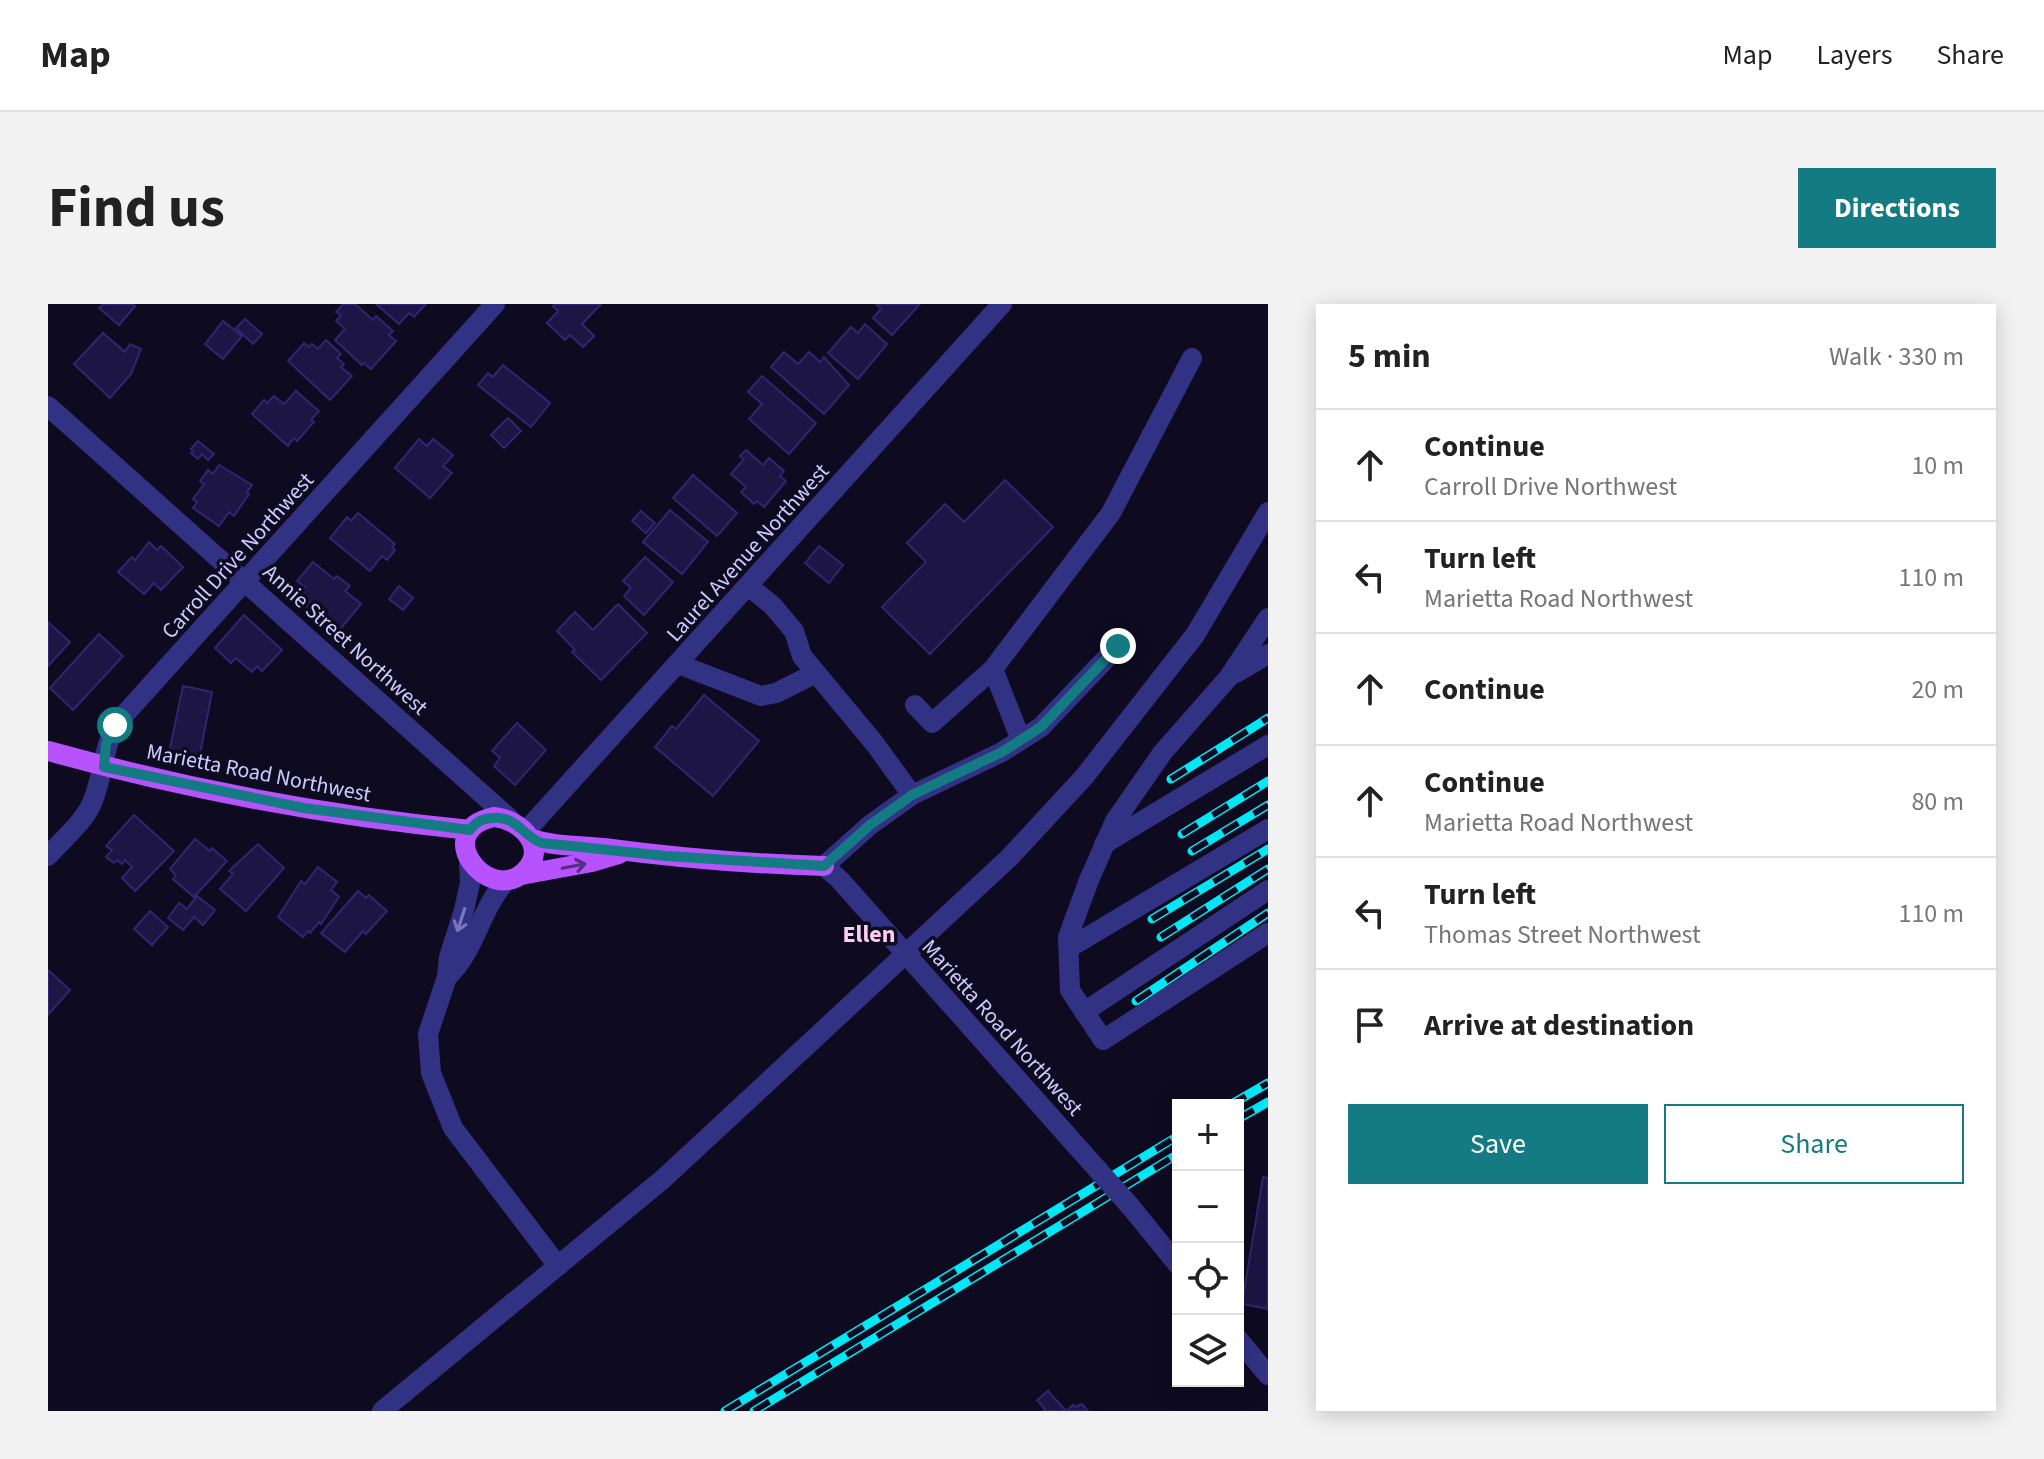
<!DOCTYPE html>
<html lang="en">
<head>
<meta charset="utf-8">
<style>
  :root { --surface:#fff; --page:#f2f2f2; --text:#222; --muted:#767676; --line:#e0e0e0; --accent:#137b81 }
  body { margin:0; font-family:"Source Sans 3",sans-serif; background:var(--page); color:var(--text) }
  .controls { position:absolute; right:24px; bottom:24px; display:grid; overflow:hidden; border-radius:0px; box-shadow:0 4px 20px #0003 }
  .controls button { width:72px; height:72px; display:grid; place-items:center; padding:0; border:0; border-bottom:2px solid var(--line); background:var(--surface); color:var(--text); font:40px sans-serif }
  .stop { position:absolute; width:24px; height:24px; margin:-18px; border:6px solid #137b81; border-radius:50%; background:#fff }
  .stop.end { background:#137b81; border-color:#fff; box-shadow:0 2px 8px #0008 }
  .list { margin:0; padding:0; list-style:none }
  h2 { display:flex; justify-content:space-between; align-items:center; height:104px; margin:0; padding:0 32px; font-size:34px }
  h2 small { font-size:26px; font-weight:400; color:var(--muted) }
  .list li { display:grid; grid-template-columns:52px 1fr auto; gap:24px; align-items:center; box-sizing:border-box; height:112px; padding:0 32px; border-top:2px solid var(--line) }
  .list b { display:block; font-size:30px; white-space:nowrap }
  .list p { margin:0; font-size:26px; white-space:nowrap; color:var(--muted) }
  .list em { font-size:26px; font-style:normal; color:var(--muted) }
  .actions { display:flex; gap:16px; padding:24px 32px }
  .actions a { flex:1; padding:18px 0; border:2px solid var(--accent); border-radius:0px; text-align:center; font-size:28px; color:var(--accent) }
  .actions .main { background:var(--accent); color:#fff }
  .icon { flex:none; width:44px; height:44px; fill:none; stroke:currentColor; stroke-width:2; stroke-linecap:round; stroke-linejoin:round }
  .map { position:relative; flex:none; width:1220px; height:1107px; overflow:hidden; border-radius:0px }
  header { display:flex; align-items:center; gap:48px; box-sizing:border-box; height:112px; padding:0 40px; background:var(--surface); border-bottom:2px solid var(--line) }
  header strong { font-size:38px }
  nav { display:flex; gap:44px; margin-inline-start:auto; font-size:28px }
  .intro { display:flex; align-items:center; justify-content:space-between; box-sizing:border-box; height:192px; padding:0 48px }
  h1 { margin:0; font-size:56px }
  .button { padding:20px 36px; border-radius:0px; background:var(--accent); color:#fff; font-size:28px; font-weight:700 }
  main { display:flex; gap:48px; padding:0 48px }
  aside { flex:1; background:var(--surface); border-radius:0px; box-shadow:0 4px 20px #0003 }
  .map>svg:first-child { display:block }
</style>
</head>
<body>
<header>
<strong>Map</strong>
<nav><a>Map</a><a>Layers</a><a>Share</a></nav>
</header>
<div class="intro"><h1>Find us</h1><a class="button">Directions</a></div>
<main>
<div class="map">
<svg width="1220" height="1107" viewBox="0 0 1220 1107">
  <rect width="100%" height="100%" fill="#0e0b21"/>
  <g fill="#1d1543" stroke="#312571" stroke-width="2">
    <path d="M55,0H85L87,2L71,21L51,4Z"/>
    <path d="M295,0H307L325,16L328,12L345,27L341,31L348,37L323,65L316,59L314,61L287,36L297,25L288,17L293,11L288,8Z"/>
    <path d="M328,0H378L366,13L361,9L351,20Z"/>
    <path d="M507,0H553L534,20L546,32L535,43L522,31L517,36L499,19L510,7L505,2Z"/>
    <path d="M828,0H872L844,31L825,14L833,5Z"/>
    <path d="M197,15L214,30L205,40L188,24Z"/>
    <path d="M175,17L194,32L175,55L157,40Z"/>
    <path d="M817,20L839,40L810,75L780,49L803,23L810,29Z"/>
    <path d="M55,29L77,48L82,40L93,45L83,70L62,94L26,60Z"/>
    <path d="M278,36L293,50L289,54L296,60L293,63L304,72L282,96L240,57L256,39L261,43L264,40L270,45Z"/>
    <path d="M736,48L750,60L761,48L772,58L776,53L801,81L776,110L723,63Z"/>
    <path d="M455,61L502,99L483,123L430,81L440,69L445,73Z"/>
    <path d="M714,72L768,119L741,150L701,115L714,100L700,88Z"/>
    <path d="M248,87L271,107L263,116L266,118L249,137L246,134L240,142L204,110L216,96L219,99L226,92L236,100Z"/>
    <path d="M460,114L473,127L456,144L443,131Z"/>
    <path d="M371,135L379,142L385,135L405,151L395,162L404,169L382,194L347,164Z"/>
    <path d="M150,137L166,150L160,156L154,150L150,155L143,149L145,147L143,145Z"/>
    <path d="M698,146L715,161L721,154L736,167L732,172L738,177L716,203L709,197L706,200L693,188L698,183L683,170L696,155L692,152Z"/>
    <path d="M171,161L204,181L199,188L201,190L186,212L181,208L171,222L145,204L149,198L145,195L156,180L152,177L160,166L165,170Z"/>
    <path d="M645,171L689,209L669,232L625,194Z"/>
    <path d="M957,176L1005,223L882,350L834,303L878,258L859,239L897,200L916,218Z"/>
    <path d="M622,206L660,238L634,270L595,238Z"/>
    <path d="M593,207L607,219L598,229L584,217Z"/>
    <path d="M310,209L347,240L344,243L347,246L339,256L334,252L322,267L282,234L299,213L303,217Z"/>
    <path d="M101,238L109,246L113,242L135,263L113,286L106,279L96,290L70,268L84,253L87,256Z"/>
    <path d="M771,242L795,261L781,279L757,259Z"/>
    <path d="M597,253L625,278L596,311L576,292L583,284L575,277Z"/>
    <path d="M265,258L286,275L289,272L302,282L297,287L313,300L289,329L258,303L262,298L252,289L257,283L249,277Z"/>
    <path d="M351,282L365,294L355,306L341,295Z"/>
    <path d="M570,300L599,329L553,376L524,348L527,346L509,327L527,308L545,326Z"/>
    <path d="M196,311L234,346L214,367L209,362L204,368L188,354L183,359L167,344Z"/>
    <path d="M0,318L22,338L0,362Z"/>
    <path d="M51,330L75,352L25,406L2,384Z"/>
    <path d="M135,382L164,388L151,455L121,449Z"/>
    <path d="M656,391L711,437L665,492L607,443L624,422L628,425Z"/>
    <path d="M469,419L498,446L467,481L446,462L452,454L444,447Z"/>
    <path d="M86,511L126,547L87,587L74,574L84,563L77,556L74,560L69,556L66,559L58,553L64,546L58,542Z"/>
    <path d="M147,535L162,547L164,544L179,557L146,593L125,575L128,571L122,565Z"/>
    <path d="M210,540L236,564L198,607L172,585L185,570L181,567Z"/>
    <path d="M270,563L289,578L283,586L291,593L273,620L271,618L262,629L260,627L255,633L230,613L253,577L257,580Z"/>
    <path d="M310,587L318,594L321,591L339,607L318,630L315,627L297,648L273,629Z"/>
    <path d="M149,592L167,606L155,621L146,613L135,626L120,614L131,599L139,605Z"/>
    <path d="M102,607L120,623L104,641L86,625Z"/>
    <path d="M0,666L22,686L0,711Z"/>
    <path d="M1215,873L1220,874V1005L1194,1000Z"/>
    <path d="M1000,1087L1018,1107L1025,1101L1027,1103L1034,1100L1040,1107H995L997,1105L989,1096Z"/>
  </g>
  <g fill="none" stroke-linecap="round" stroke-linejoin="round">
    <g stroke="#323284" stroke-width="20">
      <path d="M0,102L461,514"/>
      <path d="M700,282L724,301L746,327L754,352L827,440L864,491"/>
      <path d="M1220,314L1181,373L1115,448L1067,517L1041,576L1020,633L1022,686L1055,736L1220,629"/>
      <path d="M630,360L713,392L728,389L768,369"/>
      <path d="M1188,369L1220,350"/>
      <path d="M867,401L884,419L945,365"/>
      <path d="M973,436L945,365L1063,209L1144,54"/>
      <path d="M478,527L954,0"/>
      <path d="M1056,540L1220,441"/>
      <path d="M0,552C14,536 36,518 44,499C55,473 55,446 67,421L447,0"/>
      <path d="M421,558L422,579L416,606L401,653L399,673L380,730L383,769L405,824L510,962"/>
      <path d="M789,573L776,562L822,521L864,491L954,448L993,423L1070,342"/>
      <path d="M1021,644L1220,525"/>
      <path d="M399,673C428,647 432,604 459,576"/>
      <path d="M1036,708L1220,586"/>
      <path d="M1082,902L1130,961"/>
      <path d="M1190,1035L1220,1071"/>
      <path d="M334,1107L615,875L962,553L1036,473L1147,331L1220,208"/>
    </g>
    <g stroke="#b752ff" stroke-width="20">
      <path d="M0,447C138,485 280,512 422,526"/>
      <path d="M446,513C472,515 502,544 476,568C441,601 381,527 446,513Z"/>
      <path d="M484,535C508,543 532,541 556,544C630,554 703,560 776,562"/>
      <path d="M473,571L544,558L571,550"/>
    </g>
    <g stroke="#00e7f6" stroke-width="9">
      <g id="rail">
        <path d="M1123,475L1220,414"/>
        <path d="M1134,530L1220,477"/>
        <path d="M1144,547L1220,501"/>
        <path d="M1104,615L1220,545"/>
        <path d="M1113,633L1220,565"/>
        <path d="M1088,697L1220,609"/>
        <path d="M1182,801L1220,779"/>
        <path d="M1190,815L1220,798"/>
        <path d="M677,1107L1130,832"/>
        <path d="M706,1107L1130,850"/>
      </g>
    </g>
    <use href="#rail" stroke="#0e0b21" stroke-width="6" stroke-dasharray="18" stroke-linecap="butt"/>
    <path stroke="#323284" stroke-width="20" d="M792,576L1082,902"/>
  </g>
  <defs><path id="oneway-shaft" d="M-6 0H5M1.5-3L5.5 0L1.5 3" fill="none" stroke-width="1.6" stroke-linecap="round" stroke-linejoin="round" transform="scale(2)"/></defs>
  <use stroke="#5a2b85" href="#oneway-shaft" transform="translate(526 562) rotate(-11)"/>
  <use stroke="#7877bb" href="#oneway-shaft" transform="translate(413 616) rotate(108)"/>
  <g fill="none" stroke-linecap="round" stroke-linejoin="round">
    <path stroke="#137b81" stroke-width="10" d="M67,421L58,440L56,463L256,504L422,526C428,518 433,515 444,514C469,511 475,533 494,539L618,552L776,562L822,521L864,491L954,448L993,423L1070,342"/>
  </g>
  <g text-anchor="middle" stroke-width="7" stroke-linejoin="round" paint-order="stroke">
    <g font-size="22" fill="#cecbff" stroke="#0e0b21">
      <text transform="translate(699 248) rotate(-48)" y="8">Laurel Avenue Northwest</text>
      <text transform="translate(189 251) rotate(-48)" y="8">Carroll Drive Northwest</text>
      <text transform="translate(298 335) rotate(42)" y="8">Annie Street Northwest</text>
      <text transform="translate(211 468) rotate(11)" y="8">Marietta Road Northwest</text>
      <text transform="translate(955 723) rotate(48)" y="8">Marietta Road Northwest</text>
    </g>
    <g font-size="24" font-weight="bold" fill="#ffcdef" stroke="#0e0b21">
      <text x="821" y="638">Ellen</text>
    </g>
  </g>
</svg>
<div class="controls">
<button>+</button>
<button>−</button>
<button><svg class="icon" aria-label="locate" viewBox="0 0 24 24"><circle cx="12" cy="12" r="6"/><path d="M12 2v4M12 18v4M2 12h4M18 12h4"/></svg></button>
<button><svg class="icon" aria-label="layers" viewBox="0 0 24 24"><path d="M12 4l9 5-9 5-9-5zM3 14l9 5 9-5"/></svg></button>
</div>
<div class="stop" style="left:67px;top:421px"></div>
<div class="stop end" style="left:1070px;top:342px"></div>
</div>
<aside>
<h2>5 min<small>Walk · 330 m</small></h2>
<ul class="list">
<li><svg class="icon" aria-label="ahead" viewBox="0 0 24 24"><path d="M12 20V5M6 11l6-6 6 6"/></svg><div><b>Continue</b><p>Carroll Drive Northwest</p></div><em>10 m</em></li>
<li><svg class="icon" aria-label="left" viewBox="0 0 24 24"><path d="M17 20v-9H6M10 6l-5 5 5 5"/></svg><div><b>Turn left</b><p>Marietta Road Northwest</p></div><em>110 m</em></li>
<li><svg class="icon" aria-label="ahead" viewBox="0 0 24 24"><path d="M12 20V5M6 11l6-6 6 6"/></svg><div><b>Continue</b></div><em>20 m</em></li>
<li><svg class="icon" aria-label="ahead" viewBox="0 0 24 24"><path d="M12 20V5M6 11l6-6 6 6"/></svg><div><b>Continue</b><p>Marietta Road Northwest</p></div><em>80 m</em></li>
<li><svg class="icon" aria-label="left" viewBox="0 0 24 24"><path d="M17 20v-9H6M10 6l-5 5 5 5"/></svg><div><b>Turn left</b><p>Thomas Street Northwest</p></div><em>110 m</em></li>
<li><svg class="icon" aria-label="arrive" viewBox="0 0 24 24"><path d="M6 21V4h12l-3 4 3 4H6"/></svg><div><b>Arrive at destination</b></div></li>
</ul>
<div class="actions"><a class="main">Save</a><a>Share</a></div>
</aside>
</main>
</body>
</html>
